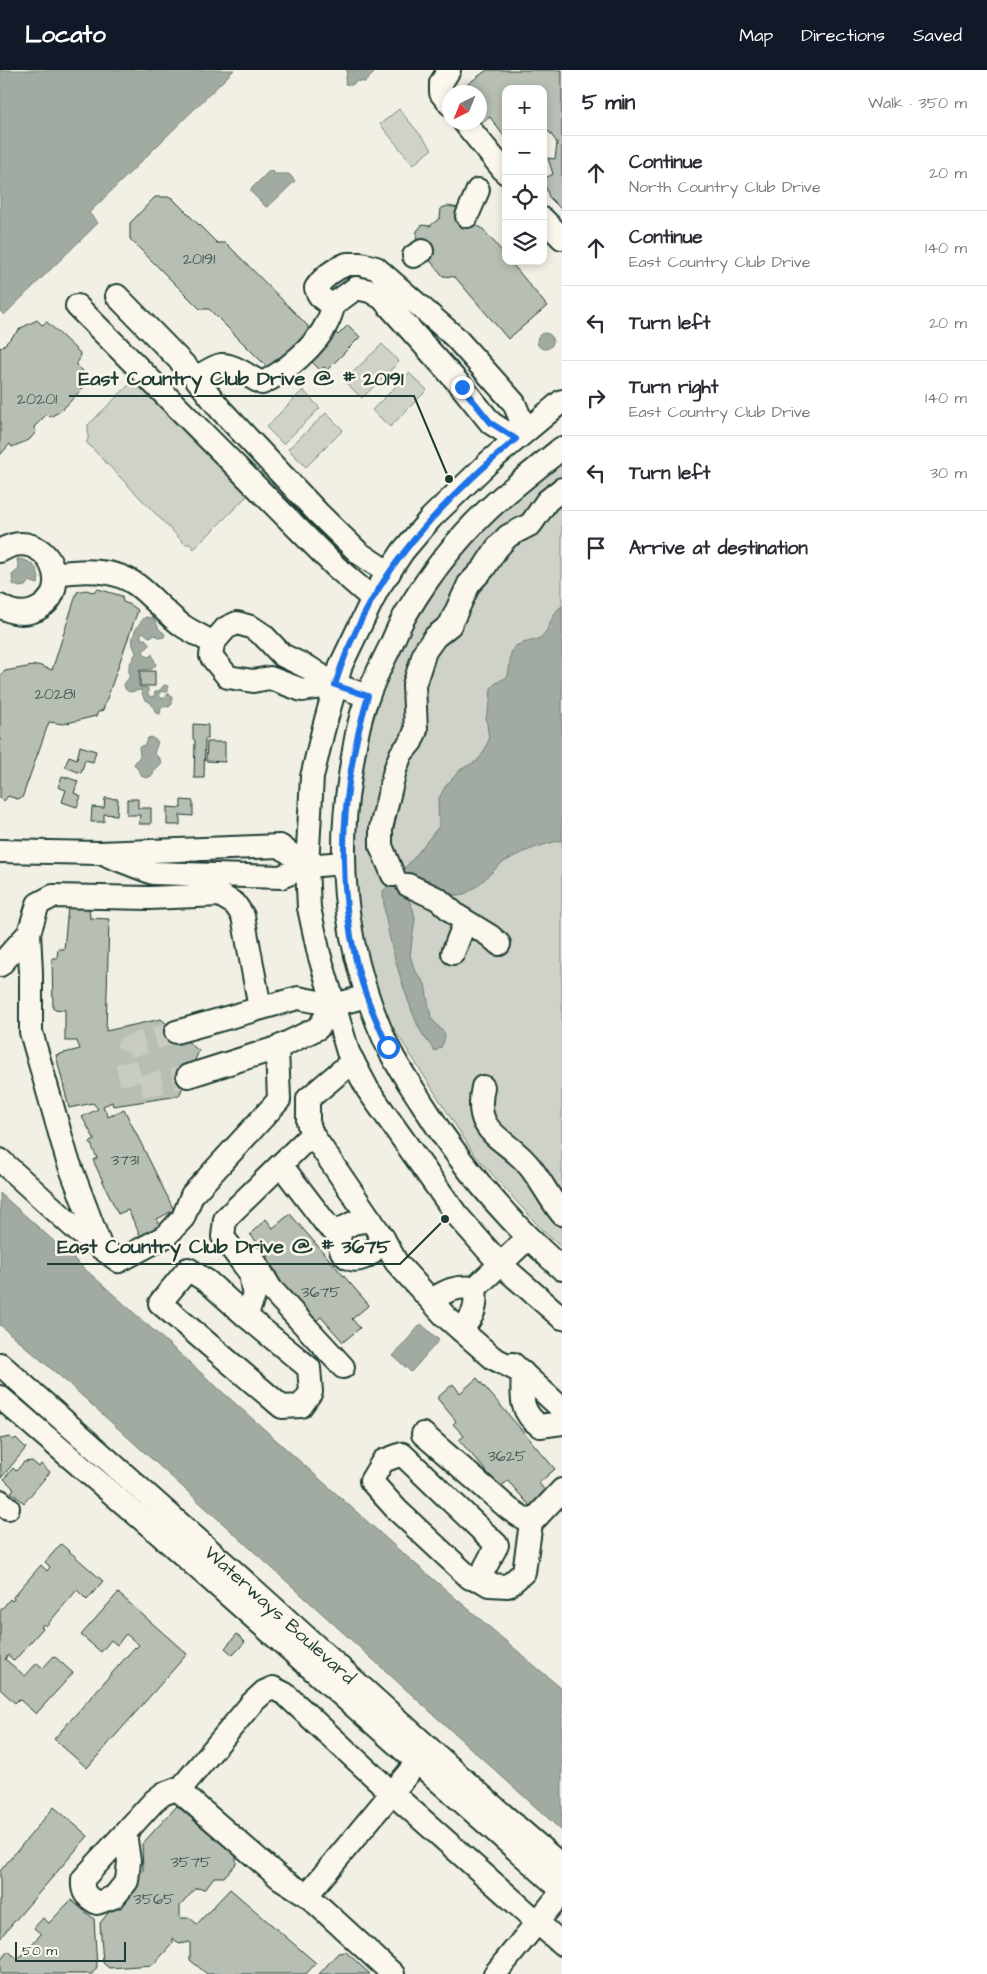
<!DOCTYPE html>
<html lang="en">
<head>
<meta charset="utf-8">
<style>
  :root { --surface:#fff; --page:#f2f2f3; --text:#2b2b33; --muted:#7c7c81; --line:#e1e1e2; --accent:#111827 }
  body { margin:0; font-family:"Architects Daughter",sans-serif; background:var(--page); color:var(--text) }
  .controls { position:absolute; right:15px; top:15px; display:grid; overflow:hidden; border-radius:10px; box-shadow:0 2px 8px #0003 }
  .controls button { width:45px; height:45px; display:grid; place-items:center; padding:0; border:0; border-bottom:1px solid var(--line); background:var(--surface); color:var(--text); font:25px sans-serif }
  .compass { position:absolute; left:442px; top:15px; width:45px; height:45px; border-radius:50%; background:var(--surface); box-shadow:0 2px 8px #0003; rotate:223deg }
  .scale { position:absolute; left:15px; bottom:12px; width:111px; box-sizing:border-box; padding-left:5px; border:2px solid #1f3d34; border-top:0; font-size:14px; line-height:18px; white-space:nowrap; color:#1f3d34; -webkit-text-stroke:4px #fbf7ec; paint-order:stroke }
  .stop { position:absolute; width:15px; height:15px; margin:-11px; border:4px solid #1a73e8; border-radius:50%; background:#fff }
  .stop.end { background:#1a73e8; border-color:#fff; box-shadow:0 1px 5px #0008 }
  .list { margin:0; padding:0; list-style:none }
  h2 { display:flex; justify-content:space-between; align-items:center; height:65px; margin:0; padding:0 20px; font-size:21px }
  h2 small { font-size:16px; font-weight:400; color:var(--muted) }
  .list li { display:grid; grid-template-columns:32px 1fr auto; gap:15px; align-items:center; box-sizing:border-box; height:75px; padding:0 20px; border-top:1px solid var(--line) }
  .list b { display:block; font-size:19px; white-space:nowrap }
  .list p { margin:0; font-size:16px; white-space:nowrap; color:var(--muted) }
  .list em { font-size:16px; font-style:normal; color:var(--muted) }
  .icon { flex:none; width:28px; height:28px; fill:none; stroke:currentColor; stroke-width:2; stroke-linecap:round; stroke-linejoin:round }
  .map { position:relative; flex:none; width:562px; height:1904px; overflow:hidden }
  header { display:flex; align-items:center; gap:30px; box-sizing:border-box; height:70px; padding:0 25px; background:var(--accent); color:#fff }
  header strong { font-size:24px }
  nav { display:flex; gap:28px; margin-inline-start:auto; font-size:18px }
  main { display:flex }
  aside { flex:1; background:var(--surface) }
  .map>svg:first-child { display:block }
</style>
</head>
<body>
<header>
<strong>Locato</strong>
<nav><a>Map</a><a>Directions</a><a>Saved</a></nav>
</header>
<main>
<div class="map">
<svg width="562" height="1904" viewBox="0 0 562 1904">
  <rect width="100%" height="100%" fill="#f2f0e5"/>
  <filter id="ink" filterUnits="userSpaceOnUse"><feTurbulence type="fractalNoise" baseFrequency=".02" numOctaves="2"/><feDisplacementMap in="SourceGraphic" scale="10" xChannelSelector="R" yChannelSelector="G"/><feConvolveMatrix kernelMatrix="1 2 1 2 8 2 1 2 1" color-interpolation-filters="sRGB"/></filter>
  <g filter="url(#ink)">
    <g fill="#cfd2c8" stroke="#77887e">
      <path d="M399,39L432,79L413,95L380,54Z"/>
      <path d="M382,274L399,292L362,328L344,311Z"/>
      <path d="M409,303L427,320L390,357L372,340Z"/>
      <path d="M136,308L250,423L194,479L190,474H185L86,372L88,370V355Z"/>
      <path d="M303,320L320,338L283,374L266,357Z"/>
      <path d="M326,343L343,360L306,397L288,379Z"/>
      <path d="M562,385V1178L544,1162L474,1084L387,948L364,891L351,808L359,699L391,591L463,477Z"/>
    </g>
    <g fill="#a2aba1" stroke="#6e7f75">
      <path d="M0,0H234L89,143L98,153L4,245L0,241Z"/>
      <path d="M347,0H372L374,3L365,12L357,11L352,15L345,14Z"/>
      <path d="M269,101H272L275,104H289L295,111L268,137H266L251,122V119Z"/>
      <circle cx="545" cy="271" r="8"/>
      <path d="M17,489C32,490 41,499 38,514L29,511L25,516L19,517L13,514L12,505L19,499Z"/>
      <path d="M562,536V770C541,775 519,782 501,794C489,803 470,828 455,825C444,823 434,813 425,808L415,809L404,820L413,839L415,849L410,885L414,899L425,914L431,948L445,964C444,972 443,978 435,981C429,973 422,965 418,956C403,920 384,860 383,821L413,789L439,756L438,730L445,717L461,699L477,691L484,682L489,669L486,647L490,633L491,618L496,613L507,607C511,598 509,588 512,580C517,571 532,573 540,568C551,560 550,544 562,536Z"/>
      <path d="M145,547L154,548L159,559L165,564L164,567L159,568L156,565L149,567L143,562L141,564V569H145L149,573V576L143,581L145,585L149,587L152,584L156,595L152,599L139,600V617L148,618V625L151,627L154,626L155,622L160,620L164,615L168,616V621L165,623L163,621L159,623V626L163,629L169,623L172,628V634L169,637L164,636L161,639L160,644L156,643L151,633L144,629L141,620L129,622L125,619L124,614L129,608V596L136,583C135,580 134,578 133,575C130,566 139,553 145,547Z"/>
      <path d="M151,667L158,672L154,683L160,689L162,694L154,700L153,705L147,708L143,707L134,694L140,686L139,677L144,675L148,668Z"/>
      <path d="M0,1123L398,1479L562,1619V1761L69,1314L0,1255Z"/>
      <path d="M421,1254L439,1270L411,1302L393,1286Z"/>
    </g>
    <g fill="#b7beb3" stroke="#1f3d34">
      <path d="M487,0H562V140L549,127L543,109L553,104L548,88L555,89L557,73L549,61L543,66V19H506V69L490,47L478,56L476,52H480V22H470L465,16Z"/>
      <path d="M155,127H171L217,173H226L308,256V268L279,297H267L209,239H200L130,169V153Z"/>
      <path d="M448,136L459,138L475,155L482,158L506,186V191H510L547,236L508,269L455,207L443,206L416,174L417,161L422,155L430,156L440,148L441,138Z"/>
      <path d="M37,250L42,255L47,252L80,283L79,290L76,294L84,302L79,310L85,316L61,341L50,347L47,344L34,357L36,362L29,370L12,377L10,374L0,385V277L1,278L21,258Z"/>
      <path d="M348,255L360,267L327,300L324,297L320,300L307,287L334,261L338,265Z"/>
      <path d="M98,519L122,526L123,532L131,535L138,540L103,640L98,642L96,646L63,654L49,652L22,728L17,729L8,726L4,731L0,729V605L5,601L38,595L52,600L77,522L86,520L93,522Z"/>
      <rect x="140" y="601" width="15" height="15"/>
      <path d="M193,654L208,655V669H205L204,708H194L195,670L193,669Z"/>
      <path d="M207,672H225V692L206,691Z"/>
      <path d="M80,676L96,681L93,692L85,690L81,703L65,697L69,686L77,689Z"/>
      <path d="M62,706L78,711L74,723L81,726L77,737L62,732L66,720L58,717Z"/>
      <path d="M105,728L118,729L117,745L104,744V752H91L92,737L104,738Z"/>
      <path d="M127,729H138V738H151V754H139L140,745H127Z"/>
      <path d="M181,730L193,731V746L180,745V755H167V737L181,738Z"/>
      <path d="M173,786L192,787L191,796L173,795Z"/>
      <path d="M68,837L89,838L90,848L109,849L106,961L161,949L199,981L179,1026L113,1036L112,1032L103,1036L108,1047L124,1039L174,1140L157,1149L162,1159L141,1167L128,1140L118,1144L93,1090L97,1088L90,1072L95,1070L82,1047L98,1039L93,1033L69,1038L56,985L80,979L77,971H65V940L53,939L52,888H57L58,879H64Z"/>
      <path d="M290,1144L369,1235L352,1249L360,1258L343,1272L321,1247L313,1253L272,1206L277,1202L266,1190L269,1187L250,1164L266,1149L273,1158Z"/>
      <path d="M477,1308L555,1399L539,1413L546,1422L530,1436L508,1411L500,1417L459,1370L464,1366L453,1354L456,1351L437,1328L453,1314L460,1323Z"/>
      <path d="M9,1367L13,1370L16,1368L26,1378L1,1408L0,1369Z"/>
      <path d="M32,1391L39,1397L41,1394L50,1402L24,1433L11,1422L14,1419L4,1409L13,1398L16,1401L24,1392Z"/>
      <path d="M61,1474L103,1511L87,1530L77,1520L46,1556L43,1554L41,1557L43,1558L14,1591L8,1585L5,1589L25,1606L37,1593L43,1598L54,1586L73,1603L36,1644L19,1629L15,1633L0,1619V1541L10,1529L12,1531L14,1529L13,1527L41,1495L47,1501L50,1497L45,1492Z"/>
      <path d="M118,1523L187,1584L87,1698L54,1669L135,1577L136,1578L139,1575L126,1564L117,1575L111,1570L101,1582L81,1565Z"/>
      <path d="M237,1564L245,1572L233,1585L225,1578Z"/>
      <path d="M177,1736L236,1786V1794L224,1807H214L205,1819L196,1818L180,1836V1848H190L197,1854L230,1819L316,1893L306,1904H207L190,1890V1872L179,1874L173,1868V1873L153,1895L109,1898L103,1893L100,1853L143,1800L142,1774Z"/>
      <path d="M54,1737L88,1766L0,1868V1801Z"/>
      <path d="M71,1830L94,1849L97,1897L92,1904H0V1891L8,1881L18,1889L41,1864L34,1858L43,1848L49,1853Z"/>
      <path d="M346,1882L370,1904H319L338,1883Z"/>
    </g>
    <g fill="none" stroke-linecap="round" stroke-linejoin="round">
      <path stroke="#c8ccc2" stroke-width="22" stroke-dasharray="22 11" stroke-linecap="butt" d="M176,962L128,977L125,984L131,1014L138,1017L188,1006"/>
      <g stroke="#1f3d34" stroke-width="26">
        <g id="minor">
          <path d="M449,0L441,13V23L450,34"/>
          <path d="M464,52L506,103"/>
          <path d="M467,146L478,120"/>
          <path d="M543,149L562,168"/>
          <path d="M414,186L422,181"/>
          <path d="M347,194H361L376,198L455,267L514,333L521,350L516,369L491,353L462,317L382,228L370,221L356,218L334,234C324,231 319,228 316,218C324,206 334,199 347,194Z"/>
          <path d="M117,226L192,303L221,340L318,443L359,483L389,503"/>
          <path d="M77,236L336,497L373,529"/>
          <path d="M196,308C203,304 214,296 221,295C234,294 250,308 262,313C284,303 317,275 327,253C330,247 332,241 334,234"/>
          <path d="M562,331L489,392L431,448L403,481L377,520L341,595L323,661L312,707L307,796L309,838L319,884L348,982L368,1020L456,1144L500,1194L562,1248"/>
          <path d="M562,378C542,394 522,410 502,427C465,459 432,500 407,542C400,553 395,566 390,577C382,593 374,609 368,626C358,651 354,679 350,706C335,800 347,888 387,975C396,995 410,1014 422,1033C460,1095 507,1150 562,1199"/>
          <path d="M0,481C46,452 79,524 33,541C21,545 11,543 0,536"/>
          <path d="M55,504C82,500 114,498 137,515C153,527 166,544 183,556C192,562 203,567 213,573"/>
          <path d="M335,615L302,620L270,608L253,611L228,607L211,586L213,573L226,558L237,553L251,557L263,565L282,585L311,599L335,615L368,626"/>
          <path d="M0,781L99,783L280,776L307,796"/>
          <path d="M109,786L153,803L281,807L307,796L343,793"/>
          <path d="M393,805L381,776V758L395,700L401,684L411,672L416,660L414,615L425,581L435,567L450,555L469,514L484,498L497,478L508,466L531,454L547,431L562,419"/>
          <path d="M408,815L438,829L456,845L490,866L499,874"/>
          <path d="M29,863L31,902V962L67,1088L101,1178"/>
          <path d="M453,883L465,852"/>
          <path d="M0,895L29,863L38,834L53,826L149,828L220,825L235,834L243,846L260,938"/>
          <path d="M176,962L298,928L334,935L367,926"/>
          <path d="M188,1006L277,978"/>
          <path d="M483,1017C472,1066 506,1066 530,1097C542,1112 550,1129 562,1144"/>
          <path d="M312,1064L383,1168L396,1192L446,1247L493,1288L523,1303"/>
          <path d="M0,1090L78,1161L119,1191L166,1166L183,1148L192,1125L279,1030L277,978L318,958L334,935"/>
          <path d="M281,1095L327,1155L339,1165"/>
          <path d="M371,1150L353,1153L342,1159C334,1174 344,1196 363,1188C372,1185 378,1175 383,1168"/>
          <path d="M252,1187L271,1219L343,1297"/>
          <path d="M188,1199L208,1212L246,1246L309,1298L311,1322L301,1336L282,1337L160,1233Z"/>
          <path d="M431,1230C448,1220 455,1216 475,1218L528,1168"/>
          <path d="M246,1246L254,1226L250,1203L223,1167L225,1149L312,1064L308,1052V1029L353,991"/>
          <path d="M461,1260C474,1246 477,1237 475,1218"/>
          <path id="s1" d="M0,1294L234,1502L494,1737L562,1796"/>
          <path d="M513,1294L562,1339"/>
          <path d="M523,1303C522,1325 519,1342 540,1356L562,1353"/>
          <path d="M0,1327L157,1462L562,1820"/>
          <path d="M423,1364L509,1439L531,1453"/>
          <path d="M0,1431L8,1438"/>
          <path d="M479,1509L497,1475L402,1384L383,1391L371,1411L397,1440L470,1508L479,1509L489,1515L508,1516L524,1502L531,1453L562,1420"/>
          <path d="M177,1719L280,1808L307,1825L393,1904"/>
          <path d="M125,1763L129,1791L127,1811L114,1827L97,1833C85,1826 82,1822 83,1809L154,1731L163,1724L182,1717L252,1633L264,1622L273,1618L285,1624L392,1723L562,1874"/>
          <path d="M307,1825L425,1683"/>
          <path d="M495,1904L562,1822"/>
        </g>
      </g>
      <use href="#minor" stroke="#fbf7ec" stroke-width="22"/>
    </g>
  </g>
  <g fill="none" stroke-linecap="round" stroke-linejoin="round" filter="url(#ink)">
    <path stroke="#1a73e8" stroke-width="6" d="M388,977C376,950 364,924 357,895C335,805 342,714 368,626L335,615C367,510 434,438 516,369L491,353L462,317"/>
  </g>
  <g text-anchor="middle" stroke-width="5" stroke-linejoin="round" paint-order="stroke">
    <g font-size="16" fill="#455d54">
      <text x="199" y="194">20191</text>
      <text x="37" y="334">20201</text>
      <text x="55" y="629">20281</text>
      <text x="125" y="1095">3731</text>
      <text x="321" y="1227">3675</text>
      <text x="507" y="1391">3625</text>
      <text x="191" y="1797">3575</text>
      <text x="154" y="1834">3565</text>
    </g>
    <g font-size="19" fill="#1f3d34" stroke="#fbf7ec">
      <text dy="7" stroke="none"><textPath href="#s1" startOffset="376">Waterways Boulevard</textPath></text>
    </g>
  </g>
  <path fill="none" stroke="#1f3d34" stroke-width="2" d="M449 409L414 326H69M445 1149L400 1194H47"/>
  <g fill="#1f3d34" stroke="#fbf7ec" stroke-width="2">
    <circle cx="449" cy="409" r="5"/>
    <circle cx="445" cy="1149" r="5"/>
  </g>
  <g font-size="20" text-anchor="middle" font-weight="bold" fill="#1f3d34" stroke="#fbf7ec" stroke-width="5" stroke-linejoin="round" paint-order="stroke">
    <text x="241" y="315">East Country Club Drive @ # 20191</text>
    <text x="224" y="1183">East Country Club Drive @ # 3675</text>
  </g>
</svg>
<div class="controls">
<button>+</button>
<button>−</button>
<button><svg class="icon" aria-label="locate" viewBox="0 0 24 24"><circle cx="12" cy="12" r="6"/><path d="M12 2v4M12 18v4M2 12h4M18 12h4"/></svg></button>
<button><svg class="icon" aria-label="layers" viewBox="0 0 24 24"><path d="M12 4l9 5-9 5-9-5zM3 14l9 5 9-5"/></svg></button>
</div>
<svg class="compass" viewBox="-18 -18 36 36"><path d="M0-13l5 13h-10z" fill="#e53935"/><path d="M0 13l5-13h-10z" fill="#7c7c81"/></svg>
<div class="scale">50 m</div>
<div class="stop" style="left:388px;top:977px"></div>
<div class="stop end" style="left:462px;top:317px"></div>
</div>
<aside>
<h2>5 min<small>Walk · 350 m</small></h2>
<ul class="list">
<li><svg class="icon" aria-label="ahead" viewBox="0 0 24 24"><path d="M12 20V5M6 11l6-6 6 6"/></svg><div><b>Continue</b><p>North Country Club Drive</p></div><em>20 m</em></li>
<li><svg class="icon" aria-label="ahead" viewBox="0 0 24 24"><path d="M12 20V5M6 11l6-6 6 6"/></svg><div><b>Continue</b><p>East Country Club Drive</p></div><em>140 m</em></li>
<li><svg class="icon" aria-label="left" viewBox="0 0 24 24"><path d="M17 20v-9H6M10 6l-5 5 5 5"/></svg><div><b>Turn left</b></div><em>20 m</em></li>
<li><svg class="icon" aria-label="right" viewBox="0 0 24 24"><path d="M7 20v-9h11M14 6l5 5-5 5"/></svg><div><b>Turn right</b><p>East Country Club Drive</p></div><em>140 m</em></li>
<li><svg class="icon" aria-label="left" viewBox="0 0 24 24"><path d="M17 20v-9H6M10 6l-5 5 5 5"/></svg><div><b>Turn left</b></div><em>30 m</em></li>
<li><svg class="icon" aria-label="arrive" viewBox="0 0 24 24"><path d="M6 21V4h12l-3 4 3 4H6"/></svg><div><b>Arrive at destination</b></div></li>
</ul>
</aside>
</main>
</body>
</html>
